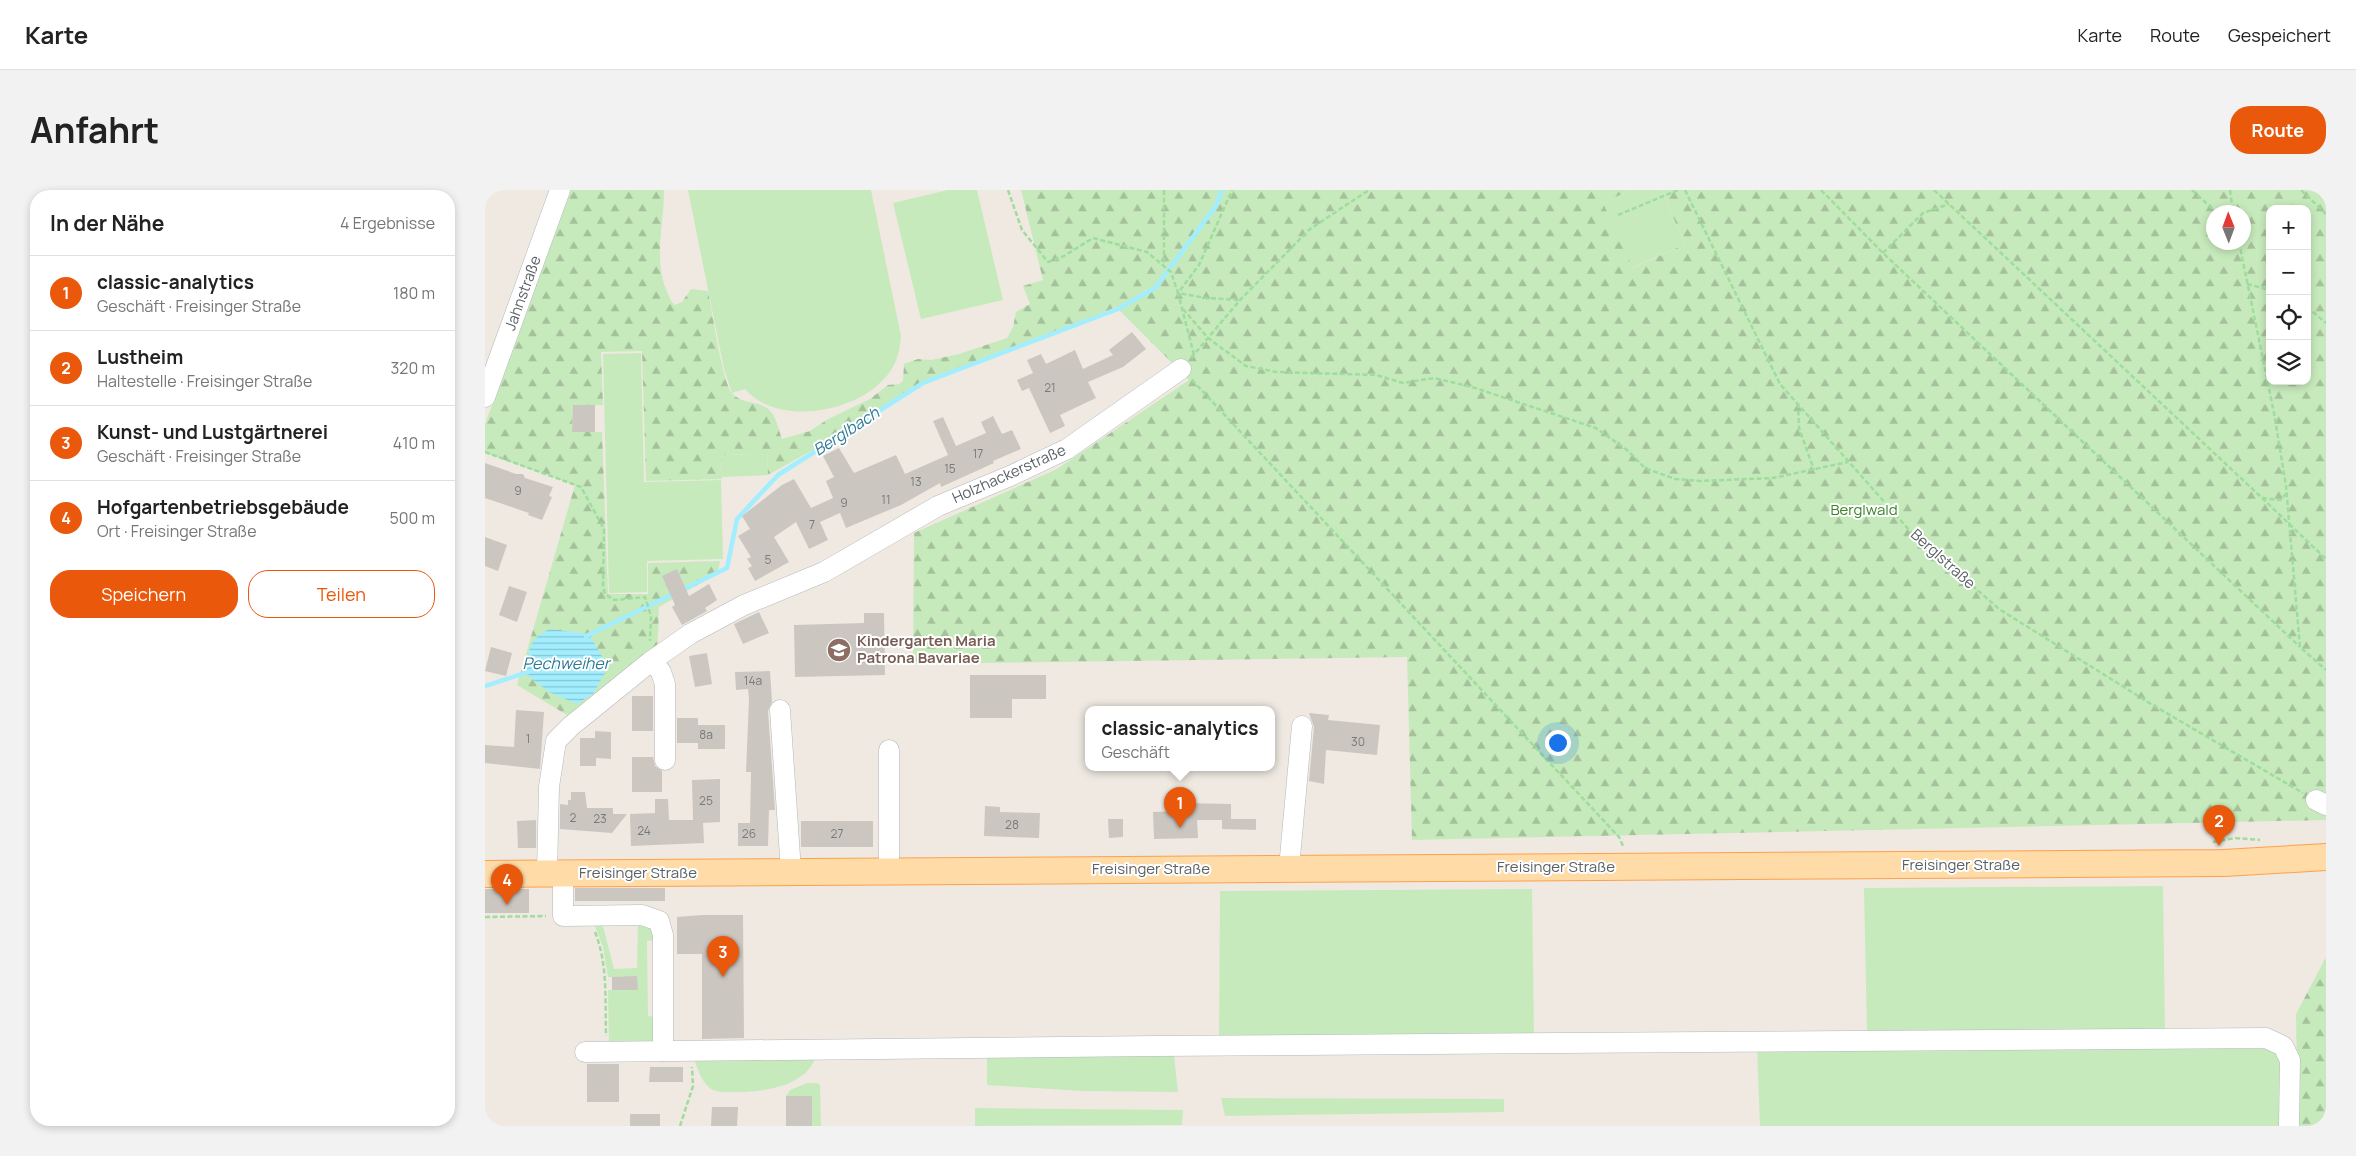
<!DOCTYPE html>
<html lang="de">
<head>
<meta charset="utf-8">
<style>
  :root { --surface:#fff; --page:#f2f2f2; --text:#222; --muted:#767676; --line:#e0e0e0; --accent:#ea580c }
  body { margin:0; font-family:Manrope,sans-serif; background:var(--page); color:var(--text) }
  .controls { position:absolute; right:15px; top:15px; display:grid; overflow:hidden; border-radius:10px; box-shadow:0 2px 8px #0003 }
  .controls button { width:45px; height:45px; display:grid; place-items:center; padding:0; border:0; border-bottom:1px solid var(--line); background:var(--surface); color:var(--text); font:25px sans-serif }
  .compass { position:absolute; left:1721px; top:15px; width:45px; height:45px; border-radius:50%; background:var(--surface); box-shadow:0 2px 8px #0003; rotate:359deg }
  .you { position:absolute; left:1072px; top:552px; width:18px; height:18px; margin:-12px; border:4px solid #fff; border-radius:50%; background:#1a73e8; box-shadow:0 0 0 8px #1a73e833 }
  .badge { display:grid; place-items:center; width:32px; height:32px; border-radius:50%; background:var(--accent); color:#fff; font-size:16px; font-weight:700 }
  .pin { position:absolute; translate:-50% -41px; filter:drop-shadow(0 1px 2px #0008) }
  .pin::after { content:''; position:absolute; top:26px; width:18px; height:15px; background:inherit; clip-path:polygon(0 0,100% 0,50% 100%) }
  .popup { position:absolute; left:600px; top:516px; width:190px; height:65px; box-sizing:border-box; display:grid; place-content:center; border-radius:10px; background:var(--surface); filter:drop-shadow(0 1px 4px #0005); font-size:16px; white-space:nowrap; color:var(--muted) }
  .popup b { font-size:19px; color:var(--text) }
  .popup::after { content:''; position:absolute; left:50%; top:100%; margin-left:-10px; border:10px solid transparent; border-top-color:var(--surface) }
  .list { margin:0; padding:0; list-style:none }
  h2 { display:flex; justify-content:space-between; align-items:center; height:65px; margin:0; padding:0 20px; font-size:21px }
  h2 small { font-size:16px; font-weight:400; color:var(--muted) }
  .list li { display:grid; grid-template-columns:32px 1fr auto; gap:15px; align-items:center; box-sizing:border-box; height:75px; padding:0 20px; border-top:1px solid var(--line) }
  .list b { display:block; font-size:19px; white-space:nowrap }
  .list p { margin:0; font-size:16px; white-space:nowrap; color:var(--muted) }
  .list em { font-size:16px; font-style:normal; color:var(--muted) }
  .actions { display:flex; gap:10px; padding:15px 20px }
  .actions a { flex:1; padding:11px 0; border:1px solid var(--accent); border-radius:20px; text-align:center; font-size:18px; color:var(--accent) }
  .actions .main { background:var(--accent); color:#fff }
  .icon { flex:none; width:28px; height:28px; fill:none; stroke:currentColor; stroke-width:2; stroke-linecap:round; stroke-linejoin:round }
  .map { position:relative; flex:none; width:1841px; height:936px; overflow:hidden; border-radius:20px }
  header { display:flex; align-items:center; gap:30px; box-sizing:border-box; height:70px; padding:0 25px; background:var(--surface); border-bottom:1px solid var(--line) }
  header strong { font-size:24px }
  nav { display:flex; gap:28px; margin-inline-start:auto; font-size:18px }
  .intro { display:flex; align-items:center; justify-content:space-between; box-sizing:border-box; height:120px; padding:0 30px }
  h1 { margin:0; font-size:35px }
  .button { padding:12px 22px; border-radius:20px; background:var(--accent); color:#fff; font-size:18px; font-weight:700 }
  main { display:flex; gap:30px; padding:0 30px }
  aside { flex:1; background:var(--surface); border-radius:20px; box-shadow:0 2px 8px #0003 }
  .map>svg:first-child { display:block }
</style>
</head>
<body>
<header>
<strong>Karte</strong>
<nav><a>Karte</a><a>Route</a><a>Gespeichert</a></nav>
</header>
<div class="intro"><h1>Anfahrt</h1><a class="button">Route</a></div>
<main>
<aside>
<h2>In der Nähe<small>4 Ergebnisse</small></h2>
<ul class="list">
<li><span class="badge">1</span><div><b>classic-analytics</b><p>Geschäft · Freisinger Straße</p></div><em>180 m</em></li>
<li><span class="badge">2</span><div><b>Lustheim</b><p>Haltestelle · Freisinger Straße</p></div><em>320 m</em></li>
<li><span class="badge">3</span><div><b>Kunst- und Lustgärtnerei</b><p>Geschäft · Freisinger Straße</p></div><em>410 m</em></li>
<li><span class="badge">4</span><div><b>Hofgartenbetriebsgebäude</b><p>Ort · Freisinger Straße</p></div><em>500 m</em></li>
</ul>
<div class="actions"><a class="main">Speichern</a><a>Teilen</a></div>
</aside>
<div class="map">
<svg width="1841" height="936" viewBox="0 0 1841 936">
  <defs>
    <pattern id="forest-firs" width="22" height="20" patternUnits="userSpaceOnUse" patternTransform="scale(1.25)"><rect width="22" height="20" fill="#c7eabc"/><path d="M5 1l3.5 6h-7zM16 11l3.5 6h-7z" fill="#a5c19c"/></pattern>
    <pattern id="water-rules" width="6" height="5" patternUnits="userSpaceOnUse" patternTransform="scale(1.25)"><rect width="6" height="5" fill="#a2eeff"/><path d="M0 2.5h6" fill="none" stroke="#87c4d2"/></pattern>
  </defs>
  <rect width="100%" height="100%" fill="#efe9e2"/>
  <g fill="#c7eabc">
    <path d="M203,0H386L416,146C415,163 410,179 397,191C367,223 292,236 260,199L247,203L239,179Z"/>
    <path d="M463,0H492L518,110L436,129L408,13Z"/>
    <path d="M1146,0H1176L1200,54L1147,78L1118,13Z"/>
    <path d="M156,163L159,292L236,290L238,369L162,371V402L124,403L118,164Z"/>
    <path d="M282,264L283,285L237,287L236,265Z"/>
    <path d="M1678,696L1680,842L1382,844L1379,698Z"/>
    <path d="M1047,699L1049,847L734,849L735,701Z"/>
    <path d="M108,731L117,732L129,779L152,778L153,733L162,731L173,750L162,751L163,826L170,827L173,854L124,858L123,800H152V787H123L118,757Z"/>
    <path d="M1777,853L1796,861L1800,936H1275L1272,856Z"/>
    <path d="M331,866C322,896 279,902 252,902C245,902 233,903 226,899C216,892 213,879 209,869Z"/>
    <path d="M689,866L693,902L597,901L502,895V867Z"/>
    <path d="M322,893H332L335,895L336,936H327V906H301L305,900Z"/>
    <path d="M736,908L1019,909V922L740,926Z"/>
    <path d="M490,918L698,920L697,935L490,936Z"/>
  </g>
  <g fill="url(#forest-firs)" fill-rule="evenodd">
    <path d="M86,0H179C179,41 165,78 189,115L197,112L206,99L223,101C227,119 237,191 247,203C256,214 272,211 282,218C292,225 293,239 297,249L325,241L343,229L385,209L403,195L414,194L418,191L419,174L433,169L446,170L474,164L522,148L528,137L531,122L545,114L538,96L558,90L536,0H1146L1118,13L1148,78L1200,54L1176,0H1841V630L927,650L922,467L428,474L429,343L572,279L704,190L631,117L552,150L438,192L342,252L283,285L282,264L236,265L237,289L161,291L157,161L116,162L118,215H88L87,241L117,242L123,404H163V373L235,371L233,383L174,417L172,469L87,528L32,495L90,295L0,263V234ZM1785,19H1822V191H1785ZM1728,22H1758V52H1728Z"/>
    <path d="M1841,767V936H1813L1811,824Z"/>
  </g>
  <path fill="url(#water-rules)" d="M65,439L104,444L123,477L108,504L92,514L64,502L41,484C43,462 43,448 65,439Z"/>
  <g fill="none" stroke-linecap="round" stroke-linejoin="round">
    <g stroke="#a2eeff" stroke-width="4.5">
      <path d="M101,446L242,378L252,329L293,285L438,193L633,119L670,98L731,16L737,0"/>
      <path d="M0,496L46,481"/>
    </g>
  </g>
  <g fill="#ccc6c1">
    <path d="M647,142L661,159L638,177L603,192L611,208L575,225L580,236L565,243L544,198L537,201L532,190L548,183L542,170L556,164L561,174L590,160L598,179L628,165L624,160Z"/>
    <path d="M88,215H110V242H87Z"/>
    <path d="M508,226L517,244L527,240L536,259L508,271L509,273L456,297L455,293L416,315L361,338L355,323L335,332L343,350L324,359L311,332L289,347L304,372L270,391L263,378L267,376L262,369L266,367L253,346L265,339L257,326L297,295L309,289L326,318L348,308L341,291L349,287L338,266L354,258L369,283L411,265L420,284L463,265L448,231L458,227L471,256L501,243L496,232Z"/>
    <path d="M0,273L31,284H38L40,288L68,297L64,306L67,307L57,330L43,325L44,323L0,308Z"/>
    <path d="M0,347L22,355L13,381L0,376Z"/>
    <path d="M192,379L204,406L224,394L232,410L220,418L222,421L197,435L187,417L190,415L177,386Z"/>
    <path d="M24,396L42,402L32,432L14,425Z"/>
    <path d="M274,422L284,443L258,454L249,434Z"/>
    <path d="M379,423H399L400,485L310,487L309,435L379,433Z"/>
    <path d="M6,457L27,463L21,486L0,481Z"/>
    <path d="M222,463L227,494L210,497L204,466Z"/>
    <path d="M285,481L287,512L283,521L290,620H284L283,656H253V633H265L266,582H261L264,509L263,499L251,500L250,482Z"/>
    <path d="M485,485H561V509H527V528H485Z"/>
    <rect x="147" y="506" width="21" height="35"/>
    <path d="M31,520L59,522L55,579L0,573V555L29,557Z"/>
    <path d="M824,523L844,525L843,530L895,535L892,565L841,560L839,594L824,591L829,537Z"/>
    <path d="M192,528H213V535H240V559H213V553H192Z"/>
    <path d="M110,541L126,542V569L111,568V576H95V548H110Z"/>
    <path d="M147,567H168L170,576L177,581V602H147Z"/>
    <path d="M235,589V632L218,633L219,653L146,656L145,624L170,623V609H183L184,630H208L207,590Z"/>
    <path d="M86,602H100L102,618H128V624H142L127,643L75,639V614L83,615V610H86Z"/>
    <path d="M697,613L746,614V629H771V640L737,639V630H712L713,648L669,649L668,622L697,621Z"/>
    <path d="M500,616L515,617V622L555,623L554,648L499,646Z"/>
    <path d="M623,629H638V647L624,648Z"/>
    <path d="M51,630V658H33L32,631Z"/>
    <rect x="316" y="631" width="72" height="26"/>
    <rect x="90" y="698" width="90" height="13"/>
    <rect x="0" y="699" width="44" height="24"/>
    <path d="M217,725H258L259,848L217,849V764H192V727Z"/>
    <path d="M152,786L153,800H127V787Z"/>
    <rect x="102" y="874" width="32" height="38"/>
    <path d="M165,877H198V892H164Z"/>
    <rect x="301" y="906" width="26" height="30"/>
    <path d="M227,917H253L252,936H226Z"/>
    <rect x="145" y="924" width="30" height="12"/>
  </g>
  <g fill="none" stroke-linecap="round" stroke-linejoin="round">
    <g stroke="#b3b8bb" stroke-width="21">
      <g id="minor">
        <path d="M0,207L75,0"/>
        <path d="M167,471L176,482L180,494V570"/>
        <path d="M295,520L306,681"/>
        <path d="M404,560V680"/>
        <path d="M1831,610L1841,615"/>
        <path d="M804,678L817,536"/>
        <path d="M62,683L64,597L71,551L86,536L165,472L205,444L259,415L339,382L453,316L525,286L582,259L696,179"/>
        <path d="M78,683V726L157,725L174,731L178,745V861"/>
        <path d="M100,862L670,856L1781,848L1798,856L1805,870L1804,936"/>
      </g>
    </g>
    <g stroke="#ffa04b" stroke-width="28">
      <path id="major" d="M0,684L1739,673L1841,667"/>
    </g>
    <g stroke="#9edd9e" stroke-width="2.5" stroke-dasharray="5 2.5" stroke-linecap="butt">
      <path d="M523,0L537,40L563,72L579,66L608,48L662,62L686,82L693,103L721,108L754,110"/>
      <path d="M679,0V74"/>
      <path d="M1200,0L1295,194L1425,341L1514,419L1666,514L1818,603"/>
      <path d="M1336,0L1398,63L1815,457"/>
      <path d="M1449,0L1777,308L1795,310L1802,303"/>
      <path d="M1707,0L1731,22"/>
      <path d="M1745,0L1748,22"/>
      <path d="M1816,0L1841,24"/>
      <path d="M1133,25L1193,0"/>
      <path d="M1754,52L1789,223L1801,296L1815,457L1841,480"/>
      <path d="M1398,63L1438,23L1464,14"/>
      <path d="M1762,94L1785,100"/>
      <path d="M1822,117L1841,133"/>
      <path d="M698,119L723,148L761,176L791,182L891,185L918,193L949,188L987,197L1111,238L1142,260L1160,278L1190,289L1214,291L1288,288L1363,272"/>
      <path d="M709,165L693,103L714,75L747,0"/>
      <path d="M706,168L755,110L825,39L884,0"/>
      <path d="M707,190L1134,647L1139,658"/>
      <path d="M1313,213L1314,238L1329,280"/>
      <path d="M0,262L96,297L119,339L118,396L120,404L129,410L160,407L166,426L165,451"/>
      <path d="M1777,308L1841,369"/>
      <path d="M1728,652L1750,648L1775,650"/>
      <path d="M0,727L61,726"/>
      <path d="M110,742C123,774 120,811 121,846"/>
      <path d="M195,936L208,896L207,877"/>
    </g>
    <use href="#minor" stroke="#fff" stroke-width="20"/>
    <use href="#major" stroke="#ffdba7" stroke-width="26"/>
  </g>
  <defs>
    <g id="school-disc" transform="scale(1.25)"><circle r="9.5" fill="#8d6e63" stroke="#fff"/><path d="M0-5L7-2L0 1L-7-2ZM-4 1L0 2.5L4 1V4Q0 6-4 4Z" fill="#fff"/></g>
  </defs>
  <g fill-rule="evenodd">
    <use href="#school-disc" x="354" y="460"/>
  </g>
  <g text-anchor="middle" stroke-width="4" stroke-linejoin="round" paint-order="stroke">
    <g font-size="12" fill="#777b7c">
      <text x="565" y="202">21</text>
      <text x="493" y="268">17</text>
      <text x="465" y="283">15</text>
      <text x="431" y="296">13</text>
      <text x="33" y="305">9</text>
      <text x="401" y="314">11</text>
      <text x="359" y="317">9</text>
      <text x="327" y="339">7</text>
      <text x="283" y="374">5</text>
      <text x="268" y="495">14a</text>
      <text x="221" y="549">8a</text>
      <text x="43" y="553">1</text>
      <text x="873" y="556">30</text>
      <text x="221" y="615">25</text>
      <text x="88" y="632">2</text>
      <text x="115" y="633">23</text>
      <text x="527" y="639">28</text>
      <text x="159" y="645">24</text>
      <text x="264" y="648">26</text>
      <text x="352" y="648">27</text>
    </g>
    <g font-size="15" fill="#5b6265" stroke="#fff">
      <text transform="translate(38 103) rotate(-70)" y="5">Jahnstraße</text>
      <text transform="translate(524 284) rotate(-24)" y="5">Holzhackerstraße</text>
      <text transform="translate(1458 369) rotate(42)" y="5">Berglstraße</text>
      <text x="1476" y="680">Freisinger Straße</text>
      <text x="1071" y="682">Freisinger Straße</text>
      <text x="666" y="684">Freisinger Straße</text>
      <text x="153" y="688">Freisinger Straße</text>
    </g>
    <g font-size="15" fill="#3d832b" stroke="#fff">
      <text x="1379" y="325">Berglwald</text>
    </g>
    <g font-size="15" font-weight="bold" fill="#785e54" stroke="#fff" text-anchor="start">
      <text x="372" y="456">Kindergarten Maria<tspan x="372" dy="17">Patrona Bavariae</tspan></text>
    </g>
    <g font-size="16" font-style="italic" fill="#2c7a96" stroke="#fff">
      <text transform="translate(361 241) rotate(-33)" y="6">Berglbach</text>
      <text x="81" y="479">Pechweiher</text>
    </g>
  </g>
</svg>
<div class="controls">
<button>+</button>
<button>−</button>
<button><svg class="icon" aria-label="locate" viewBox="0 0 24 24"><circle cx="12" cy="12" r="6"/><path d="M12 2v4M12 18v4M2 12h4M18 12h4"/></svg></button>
<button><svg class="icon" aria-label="layers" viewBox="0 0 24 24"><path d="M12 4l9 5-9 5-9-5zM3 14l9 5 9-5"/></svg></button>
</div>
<svg class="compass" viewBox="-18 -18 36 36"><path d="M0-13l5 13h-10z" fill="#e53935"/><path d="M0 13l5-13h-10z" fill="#767676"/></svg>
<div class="you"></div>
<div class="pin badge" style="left:695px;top:638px">1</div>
<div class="popup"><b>classic-analytics</b>Geschäft</div>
<div class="pin badge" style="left:1734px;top:656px">2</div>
<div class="pin badge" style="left:238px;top:787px">3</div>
<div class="pin badge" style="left:22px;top:715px">4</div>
</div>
</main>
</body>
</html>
